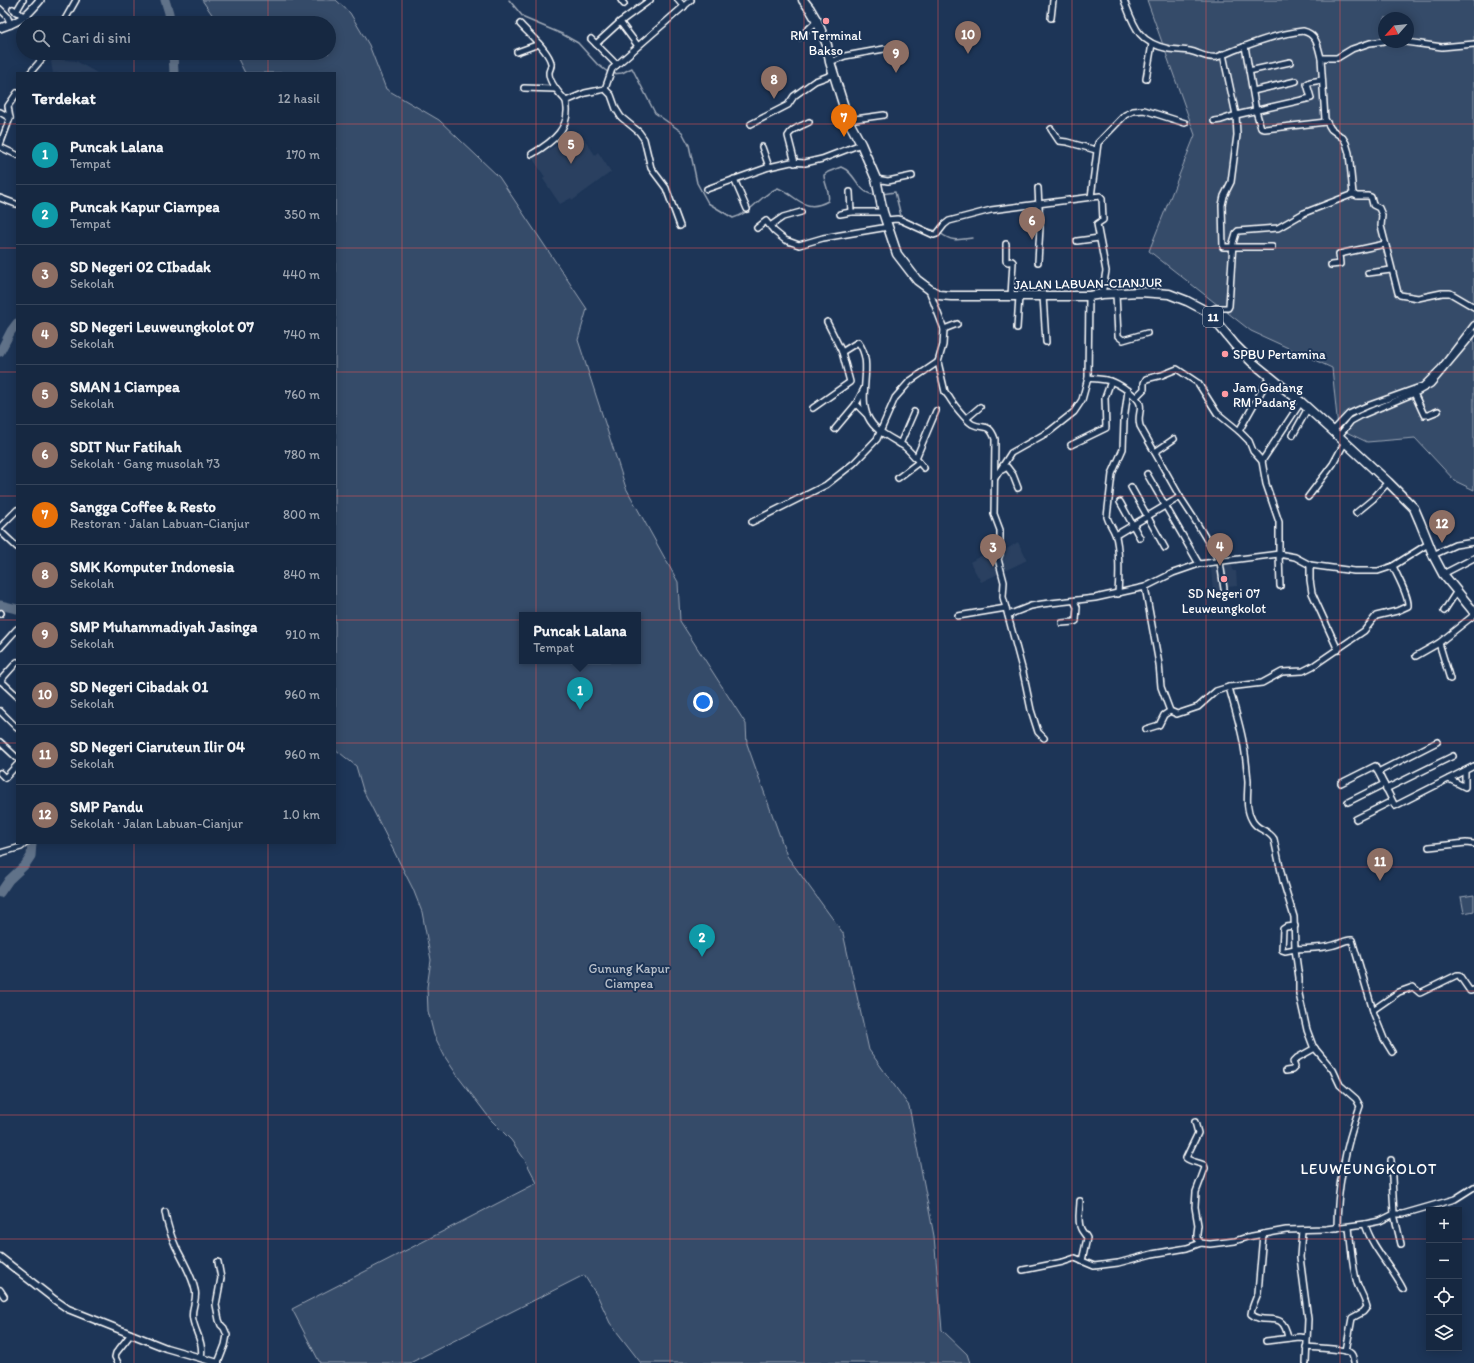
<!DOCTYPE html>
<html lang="id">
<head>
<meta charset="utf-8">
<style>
  :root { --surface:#162841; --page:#1f3048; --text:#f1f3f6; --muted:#9ea6b1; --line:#35445a; --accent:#95b2f1 }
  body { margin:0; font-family:Itim,sans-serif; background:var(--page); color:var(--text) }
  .controls { position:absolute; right:12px; bottom:12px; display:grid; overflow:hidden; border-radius:0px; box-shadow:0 2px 10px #0003 }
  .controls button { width:36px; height:36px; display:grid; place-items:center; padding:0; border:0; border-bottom:1px solid var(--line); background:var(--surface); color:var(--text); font:20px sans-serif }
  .compass { position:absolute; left:1378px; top:12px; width:36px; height:36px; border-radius:50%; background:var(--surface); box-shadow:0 2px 10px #0003; rotate:243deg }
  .you { position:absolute; left:703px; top:702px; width:14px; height:14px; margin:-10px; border:3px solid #fff; border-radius:50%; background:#1a73e8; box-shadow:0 0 0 6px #1a73e833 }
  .badge { display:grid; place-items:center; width:26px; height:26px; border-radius:50%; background:var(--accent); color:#fff; font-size:13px; font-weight:700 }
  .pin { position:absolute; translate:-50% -33px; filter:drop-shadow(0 1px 2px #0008) }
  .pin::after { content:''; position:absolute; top:21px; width:14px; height:12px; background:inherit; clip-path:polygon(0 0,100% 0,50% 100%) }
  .popup { position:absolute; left:519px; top:612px; width:122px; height:52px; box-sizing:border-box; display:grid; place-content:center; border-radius:0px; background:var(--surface); filter:drop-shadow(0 1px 3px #0005); font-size:13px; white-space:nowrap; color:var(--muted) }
  .popup b { font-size:15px; color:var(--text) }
  .popup::after { content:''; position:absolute; left:50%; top:100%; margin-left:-8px; border:8px solid transparent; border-top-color:var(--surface) }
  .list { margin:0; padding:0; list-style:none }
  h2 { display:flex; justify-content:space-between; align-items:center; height:52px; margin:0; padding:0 16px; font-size:17px }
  h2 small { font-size:13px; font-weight:400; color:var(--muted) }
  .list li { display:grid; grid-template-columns:26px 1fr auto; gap:12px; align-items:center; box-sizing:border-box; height:60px; padding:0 16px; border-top:1px solid var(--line) }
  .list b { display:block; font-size:15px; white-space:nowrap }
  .list p { margin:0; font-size:13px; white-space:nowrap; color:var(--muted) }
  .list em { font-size:13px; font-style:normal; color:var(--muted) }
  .icon { flex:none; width:22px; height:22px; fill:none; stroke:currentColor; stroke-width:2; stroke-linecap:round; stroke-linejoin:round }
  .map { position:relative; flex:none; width:1474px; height:1363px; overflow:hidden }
  .search { position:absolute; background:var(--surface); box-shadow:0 2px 10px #0003; left:16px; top:16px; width:320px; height:44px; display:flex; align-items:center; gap:10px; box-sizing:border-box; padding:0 14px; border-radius:22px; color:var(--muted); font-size:15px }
  .panel { position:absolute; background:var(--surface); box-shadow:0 2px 10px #0003; left:16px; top:72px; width:320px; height:772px; border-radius:0px }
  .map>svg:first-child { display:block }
</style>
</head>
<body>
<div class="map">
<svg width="1474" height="1363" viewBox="0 0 1474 1363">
  <rect width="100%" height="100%" fill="#1d3557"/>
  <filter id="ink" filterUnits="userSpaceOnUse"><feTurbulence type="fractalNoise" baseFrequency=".025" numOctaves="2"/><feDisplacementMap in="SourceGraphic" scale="8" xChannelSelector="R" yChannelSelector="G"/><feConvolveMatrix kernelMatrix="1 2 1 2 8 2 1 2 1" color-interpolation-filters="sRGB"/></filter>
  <g filter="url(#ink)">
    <g fill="#2a4161">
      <path d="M53,59L76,61L97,73H53L51,62Z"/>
      <path d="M579,131L595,155L598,152L611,172L573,200L571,198L560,204L543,179L545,177L531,156L545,148L547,151Z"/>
      <path d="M1018,542L1027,560L981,582L970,562L994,549L999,554Z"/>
      <path d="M1232,564L1233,571H1236L1237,586L1227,587L1228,599L1219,600L1218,593H1213L1211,566Z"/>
    </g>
    <g fill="#364b69" stroke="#9aa5b4" fill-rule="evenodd">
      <path d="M202,0H336L350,13L369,45L386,89L439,120L499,177L587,309L578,340L626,488L678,582L680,621L746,724L747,744L787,856L843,933L869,1050L909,1106L934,1236L942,1330L967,1354L970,1363H641L610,1323L598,1297L584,1275L410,1363H320L292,1309L537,1183L525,1160L511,1140L491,1120L459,1078L445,1057L434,1035L428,1011L427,987L431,960L422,912L413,889L363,790L356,766L335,749V73H245L235,53H329V23H218ZM522,615H638V661H522Z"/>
      <path d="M1147,0H1474V490L1455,481L1415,438L1367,442L1338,428L1332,368L1251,331L1149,251L1195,135ZM1384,18H1408V42H1384Z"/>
      <path d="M1474,895V911L1464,913L1461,897Z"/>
    </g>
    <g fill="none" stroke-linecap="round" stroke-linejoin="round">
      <g stroke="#a0aab8" stroke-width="1.5">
        <path d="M509,0L524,18L562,34L578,43L597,64L609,73"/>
        <path d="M612,74L622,73L632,68L655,113L682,132L689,145L697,183L708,203L733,218C751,214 761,194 778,188C799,197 804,214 828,201C831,193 824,184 824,175L828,172L841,167C857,173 857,194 876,195"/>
        <path d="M882,194L895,192L901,216L916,224"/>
        <path d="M921,227L937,231"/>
        <path d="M940,233C952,242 958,240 972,238"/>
      </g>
      <g stroke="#617289" stroke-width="9">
        <path d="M165,0L169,13L170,23"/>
        <path d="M173,53L174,73"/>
        <path d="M0,352L11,331L17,323"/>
        <path d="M0,605L17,609"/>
        <path d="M0,893L9,880L25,865L31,856L32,843"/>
      </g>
      <g stroke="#fff" stroke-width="8">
        <g id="minor">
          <path d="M621,0L624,4"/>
          <path d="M678,0L684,7"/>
          <path d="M1124,0C1134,26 1138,43 1169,49C1176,50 1183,50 1190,51C1199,53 1208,59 1217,57C1226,54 1234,50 1243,47C1261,40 1284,33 1303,31C1317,34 1318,47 1321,58H1337L1352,49L1370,43L1384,41"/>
          <path d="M0,9L7,16L11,25"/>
          <path d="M13,9L25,17"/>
          <path d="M16,12L23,0"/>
          <path d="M1051,18L1053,0"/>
          <path d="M620,22L638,46"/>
          <path d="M63,23L76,0"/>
          <path d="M520,24C528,33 549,51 551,63C552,66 550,68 549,72C548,82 560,94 566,101"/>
          <path d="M800,37L817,21"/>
          <path d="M591,39L617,65"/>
          <path d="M1406,42L1442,47L1474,44"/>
          <path d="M596,44L620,22L650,0"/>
          <path d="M1245,46L1256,111L1261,128L1265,129L1326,122"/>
          <path d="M517,52L539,44"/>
          <path d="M1223,54L1236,115L1237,135L1231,182L1224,196L1222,205L1223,247H1272"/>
          <path d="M830,62L845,56L884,49"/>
          <path d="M1249,71L1290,62"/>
          <path d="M30,73L47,53"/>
          <path d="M1146,79L1152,44"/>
          <path d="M524,88L555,89"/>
          <path d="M605,89L611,95L616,109L621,117L639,132L644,139L651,168L666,188L680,226"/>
          <path d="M1253,91L1296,81"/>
          <path d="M0,112L10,118"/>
          <path d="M848,120L884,115"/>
          <path d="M1214,121L1221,120L1236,115L1311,98L1307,84L1310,82L1322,80"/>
          <path d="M751,124L788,105L794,96L815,81L834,74"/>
          <path d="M1051,129L1059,141L1067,142L1096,150"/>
          <path d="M0,145L10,118L8,106L17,93"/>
          <path d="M0,147L17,155"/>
          <path d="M762,147L769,167"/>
          <path d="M532,154C553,142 572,127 566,101L585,93L605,89L612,69L691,0"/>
          <path d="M795,163L788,136C792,128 802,126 809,122"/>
          <path d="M734,179L747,209"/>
          <path d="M876,179L888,181L912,176"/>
          <path d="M707,189L769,167L791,162L805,163L822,159L861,144"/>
          <path d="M850,192L851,212"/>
          <path d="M1353,194L1357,196H1368L1371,197L1373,205L1379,208L1382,215L1381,226L1398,293L1400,295L1418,298L1442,293H1450L1474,307"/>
          <path d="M1091,197L1098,143L1125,115L1133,111L1144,110L1185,123"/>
          <path d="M0,198L16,204"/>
          <path d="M840,214L851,212H883"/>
          <path d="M886,220L897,219L901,220L934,235L937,234L944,225L949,221L991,210L1100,196L1102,198L1103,220L1097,224L1106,271L1102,294"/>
          <path d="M770,226L783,217L801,212"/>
          <path d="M757,228L766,221L774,231L785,240L799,245L823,238L888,227"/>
          <path d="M1077,241L1099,238"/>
          <path d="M1006,244V261L1008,262L1012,261L1013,262L1011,296"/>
          <path d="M1038,262L1040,227L1038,188"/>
          <path d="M1331,265L1340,264L1339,254L1385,244"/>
          <path d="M1368,273L1391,270"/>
          <path d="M1116,294L1118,336L1123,340L1147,333"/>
          <path d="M1043,296L1046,342"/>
          <path d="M1208,312L1215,308H1228L1229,306L1233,243L1236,233L1238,231L1278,228L1304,213L1353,194L1349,153L1346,143L1343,138L1331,129L1325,119L1321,58"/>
          <path d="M1017,328L1019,296"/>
          <path d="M944,329L957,324"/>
          <path d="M842,352L858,342C875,363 857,394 868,417C875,432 892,438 905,447C912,453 918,461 924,468"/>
          <path d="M938,362L945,392L949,397C953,404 966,420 972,424C984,430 989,422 995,439L994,514L1000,530V554L998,559L1004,582L1003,597L1023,672L1031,710L1038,732L1044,738"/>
          <path d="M1088,378C1095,379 1104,379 1110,381C1118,383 1138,396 1140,404C1142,411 1137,416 1140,426L1180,497L1193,517L1220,562L1224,589"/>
          <path d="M1413,391L1424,415H1428L1438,411"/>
          <path d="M1136,397L1144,389V383L1146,379L1162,375L1177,369L1198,383L1217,413L1239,431L1249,441L1253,451L1262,461L1266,484L1279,522V554L1280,586"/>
          <path d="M856,404L866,414"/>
          <path d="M813,408L850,382L842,352L827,322"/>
          <path d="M967,418L980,407"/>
          <path d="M835,429L856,404L864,389"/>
          <path d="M1239,431L1270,376"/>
          <path d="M1333,431L1349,414L1367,406L1423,386L1441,368L1474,325"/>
          <path d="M1293,435L1308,408"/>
          <path d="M1339,436L1351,421L1362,415L1417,392L1431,384L1474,333"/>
          <path d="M900,444L914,412"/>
          <path d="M1071,445L1106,428L1105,398L1111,381"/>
          <path d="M1155,452L1174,439"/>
          <path d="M916,458L936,411"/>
          <path d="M1262,461L1301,402"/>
          <path d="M1002,470L1007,467L1013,475L1018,488"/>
          <path d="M1147,474L1199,564"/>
          <path d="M898,478L919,462"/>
          <path d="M995,478L1011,453L1050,431L1074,412L1082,400L1088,378L1089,296"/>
          <path d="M1131,487L1165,548"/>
          <path d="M1308,497L1333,464L1345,442"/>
          <path d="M1120,502L1140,538"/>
          <path d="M1356,513L1373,499L1388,482"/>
          <path d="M752,522L826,485L854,463L877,439L895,398L910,381L938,362L943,345L944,329L929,290"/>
          <path d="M0,527L17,510"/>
          <path d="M0,531L17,547"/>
          <path d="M1116,535L1180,497"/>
          <path d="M1433,555L1455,545L1474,542"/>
          <path d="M1310,565V580L1312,593L1338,650"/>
          <path d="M1443,574L1474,558"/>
          <path d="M1145,587L1173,573L1199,564L1279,554L1295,557L1310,565L1354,571H1378L1393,566L1428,544"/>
          <path d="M1118,594C1119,580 1120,546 1115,534C1113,528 1109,524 1107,517L1112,474L1123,449L1124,421L1128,390"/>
          <path d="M1444,611L1457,591"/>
          <path d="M0,614L1,613"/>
          <path d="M1008,615L1031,606L1042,604L1095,598L1145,587L1159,664L1161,687L1170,711L1177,714L1198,707L1216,691L1229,687L1262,683L1282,672L1303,671L1313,666L1364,631L1376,616L1397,611L1408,606C1409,596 1397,576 1393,566"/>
          <path d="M958,616L1006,608"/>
          <path d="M1062,623L1074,622L1076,621L1077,607L1074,601"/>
          <path d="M1439,643L1450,679"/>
          <path d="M0,648L17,629"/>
          <path d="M1416,656L1439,643L1474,615"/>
          <path d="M0,680L17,696"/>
          <path d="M0,681L17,662"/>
          <path d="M1229,687C1234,707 1241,727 1244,747C1246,758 1247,770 1248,781C1248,794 1245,808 1252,820C1257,831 1267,828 1274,839L1283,881L1294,917L1295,949C1308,948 1321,949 1334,945C1340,944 1346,939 1352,940L1374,1014L1384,1039L1392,1052"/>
          <path d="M0,711L17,728"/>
          <path d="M1146,729L1159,725L1164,715L1170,711"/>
          <path d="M0,742L17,758"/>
          <path d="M1378,772L1437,742"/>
          <path d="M0,773L5,778L17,765"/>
          <path d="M1449,779L1465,787V771"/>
          <path d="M1341,783L1375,766L1395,806L1474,766"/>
          <path d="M1386,789L1453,756"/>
          <path d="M1348,802L1384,784"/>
          <path d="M1356,819L1392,801"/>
          <path d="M1429,847L1466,843L1474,844"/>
          <path d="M0,853L21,847L26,843"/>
          <path d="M1295,926L1286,927L1283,929L1282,950L1285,951L1295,949L1299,978V994L1307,1030L1313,1046L1333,1070L1340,1085L1356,1099L1360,1106C1346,1145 1337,1186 1337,1228"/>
          <path d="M1373,1010L1399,992L1413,987L1420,993L1457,975H1459L1470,991L1474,990"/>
          <path d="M1286,1071L1292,1070L1295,1067L1293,1062L1297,1058L1315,1048"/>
          <path d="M1195,1122L1198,1133L1186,1158C1191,1162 1198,1162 1204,1165L1205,1168L1196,1192L1195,1207L1198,1225L1197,1233V1238L1201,1243L1210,1244L1235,1241L1247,1237L1286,1230L1326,1229L1365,1224L1380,1221L1394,1214H1403L1455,1199L1474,1187"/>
          <path d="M1391,1160L1394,1214L1401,1244"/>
          <path d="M1080,1201C1080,1209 1077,1222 1081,1229C1083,1233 1085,1234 1087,1238L1082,1261"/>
          <path d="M165,1212C167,1225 171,1236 176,1247C183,1261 192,1275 195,1290C198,1300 190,1309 193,1320C196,1334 204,1343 201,1358"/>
          <path d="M1365,1224C1372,1248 1392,1267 1403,1289"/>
          <path d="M1302,1230L1300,1257L1308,1319L1306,1363"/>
          <path d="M1263,1234L1258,1293C1255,1301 1252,1306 1251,1314C1265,1327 1283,1307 1288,1338"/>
          <path d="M218,1262L221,1278L216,1305L219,1320L221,1325L224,1328L227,1335L225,1345L218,1363"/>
          <path d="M1023,1270L1063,1262L1075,1258L1094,1266L1118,1263L1152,1254L1187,1248L1201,1243"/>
          <path d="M0,1290L4,1296"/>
          <path d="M1266,1341L1299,1337L1307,1338"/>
          <path d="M1306,1347C1315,1348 1343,1349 1349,1352C1353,1354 1353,1358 1354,1363"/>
          <path d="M1346,1351L1352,1318L1363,1312L1367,1307C1365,1299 1360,1291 1357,1283C1352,1265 1351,1246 1349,1227"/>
          <path d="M118,1363L115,1357L116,1353L131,1334"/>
        </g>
      </g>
      <g stroke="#fff" stroke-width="9">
        <path id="tertiary" d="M0,1257L55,1300L68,1309L166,1348L218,1363"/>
      </g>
      <g stroke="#fff" stroke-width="10">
        <path id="secondary" d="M0,28C21,21 26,17 40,0"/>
      </g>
      <g stroke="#fff" stroke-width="11">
        <path id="trunk" d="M803,0L810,9L817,21L827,45L830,62L848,120L861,144L876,179L883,212L897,254L917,280L929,289L939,295L951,296H1089L1102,294L1140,292L1169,294L1187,301L1208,312L1235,345L1252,362L1301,402L1333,431L1388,482L1414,508L1420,522L1434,557L1443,574L1474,612"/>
      </g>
      <use href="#minor" stroke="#1d3557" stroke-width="5"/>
      <use href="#tertiary" stroke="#1d3557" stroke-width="6"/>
      <use href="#secondary" stroke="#1d3557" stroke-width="7"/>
      <use href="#trunk" stroke="#1d3557" stroke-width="8"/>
    </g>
  </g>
  <path fill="none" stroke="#de5353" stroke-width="1" stroke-opacity="0.55" d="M134,0V23M268,0V23M402,0V1363M536,0V1363M670,0V1363M804,0V1363M938,0V1363M1072,0V1363M1206,0V1363M1340,0V1363M134,53V73M268,53V73M0,124H17M335,124H1474M0,248H17M335,248H1474M0,372H17M335,372H1474M0,496H17M335,496H1474M0,620H17M335,620H1474M0,743H17M335,743H1474M134,843V1363M268,843V1363M0,867H1474M0,991H1474M0,1115H1474M0,1239H1429M1459,1239H1474"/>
  <g fill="#ff9aa2" stroke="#1d3557" stroke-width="1.5">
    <circle cx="826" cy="21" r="4"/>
    <circle cx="1225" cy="354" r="4"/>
    <circle cx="1225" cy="394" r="4"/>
    <circle cx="1224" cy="579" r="4"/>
  </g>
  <g text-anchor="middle" stroke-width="4" stroke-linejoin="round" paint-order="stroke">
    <rect fill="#1d3557" stroke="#bbc2cd" stroke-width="1" x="1203" y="307" width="20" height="20" rx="3"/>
    <g font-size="12" font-weight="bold" fill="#fff">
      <text x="1213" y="321">11</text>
    </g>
    <g font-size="13" fill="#fff" stroke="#1d3557">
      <text x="826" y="40">RM Terminal<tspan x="826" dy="15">Bakso</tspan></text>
      <text x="1233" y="359" text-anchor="start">SPBU Pertamina</text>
      <text x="1233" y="392" text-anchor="start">Jam Gadang<tspan x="1233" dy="15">RM Padang</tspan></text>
      <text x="1224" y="598">SD Negeri 07<tspan x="1224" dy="15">Leuweungkolot</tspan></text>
    </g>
    <g font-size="13" fill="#fff" stroke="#1d3557">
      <text transform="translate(1088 283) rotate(-1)" y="5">JALAN LABUAN-CIANJUR</text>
    </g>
    <g font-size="13" fill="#b9c0ca" stroke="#1d3557">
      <text x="629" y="973">Gunung Kapur<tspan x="629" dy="15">Ciampea</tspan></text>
    </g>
    <g font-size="15" letter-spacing="1" fill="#fff" stroke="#1d3557">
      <text x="1369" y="1174">LEUWEUNGKOLOT</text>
    </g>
  </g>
</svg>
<div class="controls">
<button>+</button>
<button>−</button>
<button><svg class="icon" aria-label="locate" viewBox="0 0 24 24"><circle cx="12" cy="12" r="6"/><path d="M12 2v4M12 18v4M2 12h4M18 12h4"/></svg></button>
<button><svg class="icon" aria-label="layers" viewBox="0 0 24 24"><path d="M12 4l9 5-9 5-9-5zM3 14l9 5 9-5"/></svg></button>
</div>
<svg class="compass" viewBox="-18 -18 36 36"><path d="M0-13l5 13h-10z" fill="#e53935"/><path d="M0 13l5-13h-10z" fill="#9ea6b1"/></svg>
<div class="you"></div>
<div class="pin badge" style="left:580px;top:710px;background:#0f9aa8">1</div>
<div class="popup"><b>Puncak Lalana</b>Tempat</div>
<div class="pin badge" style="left:702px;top:957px;background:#0f9aa8">2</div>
<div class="pin badge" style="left:993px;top:567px;background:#8d6e63">3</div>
<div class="pin badge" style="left:1220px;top:566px;background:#8d6e63">4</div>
<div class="pin badge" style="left:571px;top:164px;background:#8d6e63">5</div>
<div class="pin badge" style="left:1032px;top:240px;background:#8d6e63">6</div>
<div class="pin badge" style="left:844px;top:137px;background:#e8710a">7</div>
<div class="pin badge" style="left:774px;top:99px;background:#8d6e63">8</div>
<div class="pin badge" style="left:896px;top:73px;background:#8d6e63">9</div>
<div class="pin badge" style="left:968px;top:54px;background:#8d6e63">10</div>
<div class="pin badge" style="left:1380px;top:881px;background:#8d6e63">11</div>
<div class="pin badge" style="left:1442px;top:543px;background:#8d6e63">12</div>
<div class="search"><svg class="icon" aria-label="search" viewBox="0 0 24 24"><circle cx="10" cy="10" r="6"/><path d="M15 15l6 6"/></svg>Cari di sini</div>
<section class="panel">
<h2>Terdekat<small>12 hasil</small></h2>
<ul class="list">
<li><span class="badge" style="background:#0f9aa8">1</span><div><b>Puncak Lalana</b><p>Tempat</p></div><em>170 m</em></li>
<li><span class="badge" style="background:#0f9aa8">2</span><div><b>Puncak Kapur Ciampea</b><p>Tempat</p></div><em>350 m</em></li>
<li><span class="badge" style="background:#8d6e63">3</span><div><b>SD Negeri 02 CIbadak</b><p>Sekolah</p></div><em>440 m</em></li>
<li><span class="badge" style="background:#8d6e63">4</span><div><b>SD Negeri Leuweungkolot 07</b><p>Sekolah</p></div><em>740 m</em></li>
<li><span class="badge" style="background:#8d6e63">5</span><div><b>SMAN 1 Ciampea</b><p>Sekolah</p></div><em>760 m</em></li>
<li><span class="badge" style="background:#8d6e63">6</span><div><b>SDIT Nur Fatihah</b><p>Sekolah · Gang musolah 73</p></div><em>780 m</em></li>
<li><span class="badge" style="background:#e8710a">7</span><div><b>Sangga Coffee &amp; Resto</b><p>Restoran · Jalan Labuan-Cianjur</p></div><em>800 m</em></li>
<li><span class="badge" style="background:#8d6e63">8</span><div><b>SMK Komputer Indonesia</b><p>Sekolah</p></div><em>840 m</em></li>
<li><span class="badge" style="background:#8d6e63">9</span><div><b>SMP Muhammadiyah Jasinga</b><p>Sekolah</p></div><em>910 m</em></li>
<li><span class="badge" style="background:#8d6e63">10</span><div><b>SD Negeri Cibadak 01</b><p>Sekolah</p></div><em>960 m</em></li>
<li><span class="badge" style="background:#8d6e63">11</span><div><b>SD Negeri Ciaruteun Ilir 04</b><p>Sekolah</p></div><em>960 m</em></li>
<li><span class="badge" style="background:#8d6e63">12</span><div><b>SMP Pandu</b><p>Sekolah · Jalan Labuan-Cianjur</p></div><em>1.0 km</em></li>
</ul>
</section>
</div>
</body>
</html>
